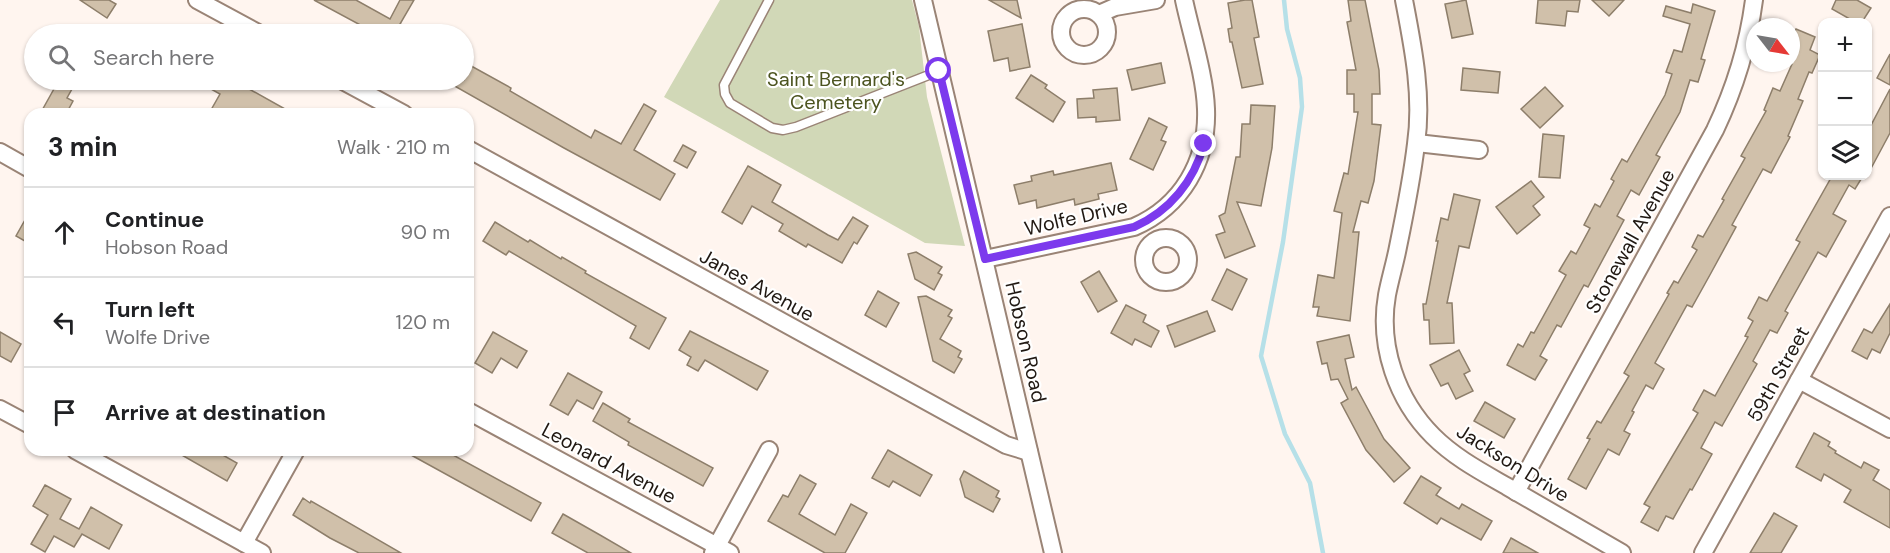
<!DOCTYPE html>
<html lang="en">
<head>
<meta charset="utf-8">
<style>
  :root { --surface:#fff; --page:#f6f6f6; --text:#202124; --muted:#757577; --line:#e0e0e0 }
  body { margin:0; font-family:"DM Sans",sans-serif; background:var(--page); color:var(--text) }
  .controls { position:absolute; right:18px; top:18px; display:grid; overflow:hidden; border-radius:12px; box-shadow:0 2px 4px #0004 }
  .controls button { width:54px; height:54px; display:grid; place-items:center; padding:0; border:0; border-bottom:2px solid var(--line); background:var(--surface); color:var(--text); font:30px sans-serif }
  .compass { position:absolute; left:1746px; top:18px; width:54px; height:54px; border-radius:50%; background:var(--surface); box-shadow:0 2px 4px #0004; rotate:121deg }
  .stop { position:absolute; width:18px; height:18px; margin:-14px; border:4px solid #7c3aed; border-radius:50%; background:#fff }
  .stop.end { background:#7c3aed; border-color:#fff; box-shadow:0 2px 6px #0008 }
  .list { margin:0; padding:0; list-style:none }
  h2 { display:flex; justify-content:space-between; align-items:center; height:78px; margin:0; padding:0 24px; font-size:26px }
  h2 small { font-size:20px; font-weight:400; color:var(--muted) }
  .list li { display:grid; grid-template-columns:39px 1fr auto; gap:18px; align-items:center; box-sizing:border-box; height:90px; padding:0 24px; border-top:2px solid var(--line) }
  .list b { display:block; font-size:22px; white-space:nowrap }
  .list p { margin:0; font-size:20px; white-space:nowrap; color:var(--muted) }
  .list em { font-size:20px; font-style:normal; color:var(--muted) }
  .icon { flex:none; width:33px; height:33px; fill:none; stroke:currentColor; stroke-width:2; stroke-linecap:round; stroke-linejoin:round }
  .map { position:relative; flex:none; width:1890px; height:553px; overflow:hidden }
  .search { position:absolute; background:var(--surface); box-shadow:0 2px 4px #0004; left:24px; top:24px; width:450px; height:66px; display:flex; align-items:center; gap:15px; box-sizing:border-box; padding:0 21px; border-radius:33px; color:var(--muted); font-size:22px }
  .panel { position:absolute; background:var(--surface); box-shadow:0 2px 4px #0004; left:24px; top:108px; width:450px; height:348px; border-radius:18px }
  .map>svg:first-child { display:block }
</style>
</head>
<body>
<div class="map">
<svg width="1890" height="553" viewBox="0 0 1890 553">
  <rect width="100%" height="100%" fill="#fff5ef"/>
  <path fill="#d1d8b7" d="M720,0H912L919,27L927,97L965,246L925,243L664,97Z"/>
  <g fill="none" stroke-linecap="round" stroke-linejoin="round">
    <path stroke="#b6e0e8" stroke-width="4.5" d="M1284,0L1287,29L1300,78L1302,107L1283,242L1261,356L1285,434L1310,483L1323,553"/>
  </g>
  <g fill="#d0c0aa" stroke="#8d7e6a" stroke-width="1.5">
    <path d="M80,0H109L116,4L107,18Z"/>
    <path d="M314,0H356L390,19L400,0H414L400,24L418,34H377Z"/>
    <path d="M989,0H1017L1021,18Z"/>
    <path d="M1245,0H1252L1259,37L1254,38L1263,84L1242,88L1232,42H1230L1228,29L1232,28L1228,3Z"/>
    <path d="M1348,0H1365L1379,70L1380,94H1372V124L1381,125L1374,181L1368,203L1361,201L1353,232H1359L1350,321L1317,316L1319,307H1313L1318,275L1334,278L1342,213L1334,211L1344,173L1348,174L1358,112H1354V94H1347V70H1356L1347,22L1351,21Z"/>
    <path d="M1466,0L1473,34L1452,38L1445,4Z"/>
    <path d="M1538,0H1580L1578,12L1567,11L1565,26L1536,23Z"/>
    <path d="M1592,0H1624L1609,16Z"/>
    <path d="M1836,0H1857L1871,8L1862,22H1855L1832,9Z"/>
    <path d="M1693,4L1715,11L1701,59L1705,60L1698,82L1690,80L1680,112L1656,155L1660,157L1639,195L1631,190L1617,216L1624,220L1588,287L1584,285L1561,327L1557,325L1540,356L1547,360L1535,380L1507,365L1518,344L1523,347L1531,332L1534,333L1566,275L1559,271L1571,251L1576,254L1590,228L1584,225L1595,204L1600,207L1614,181L1611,179L1622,159L1627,162L1665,95L1672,74L1666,72L1674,50L1682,52L1690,24L1663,16L1666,6L1691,13Z"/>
    <path d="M1022,24L1030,67L1010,71L1008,58L994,61L988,31Z"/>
    <path d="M1796,29L1815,37L1810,50L1820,55L1812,73L1809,72L1798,99L1803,101L1788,136L1790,137L1771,173L1763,169L1732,225L1736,227L1711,273L1692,307L1687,305L1655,363L1664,369L1653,389L1646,385L1632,411L1634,412L1624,431L1630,434L1619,455L1608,449L1586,489L1568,479L1590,439L1587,438L1597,421L1601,423L1629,376L1624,373L1669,294L1667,293L1674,281L1678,283L1697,250L1692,247L1698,235L1703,237L1724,200L1722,199L1745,158L1741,156L1766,111L1764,110L1773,88L1780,91L1792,64L1791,40Z"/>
    <path d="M1890,54V85L1877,78Z"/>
    <path d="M464,62L511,88L510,91L591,138L595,130L621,144L644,104L656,111L634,150L675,174L660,200L564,148L444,80H464Z"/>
    <path d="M1161,63L1165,83L1132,90L1127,70Z"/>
    <path d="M1463,68L1500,72L1498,93L1461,90Z"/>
    <path d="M1031,75L1047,85L1045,88L1065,102L1053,122L1016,98Z"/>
    <path d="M59,80H77L67,98L73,101L66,114H40Z"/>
    <path d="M195,80H233L294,114H218L211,110L220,94Z"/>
    <path d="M1545,87L1563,106L1540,128L1521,109Z"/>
    <path d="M1117,88L1120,120L1096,122V117L1078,118L1077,99L1094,98L1093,90Z"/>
    <path d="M1890,89V133L1868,174V131Z"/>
    <path d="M1251,105L1275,106L1272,148L1261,206L1237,202L1255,246L1225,258L1216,235L1225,232L1219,216L1225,213L1236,157H1240L1242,124H1250Z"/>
    <path d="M1149,118L1167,127L1161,140L1166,142L1153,170L1130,159Z"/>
    <path d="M1543,134L1564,136L1560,178L1539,177Z"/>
    <path d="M683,145L696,152L687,168L674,161Z"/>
    <path d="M1111,163L1117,190L1098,194L1099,199L1075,205L1074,199L1037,208L1036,200L1019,204L1014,185L1032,181L1031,176L1053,171L1054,175Z"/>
    <path d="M748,166L781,185L772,202L828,235L838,240L853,217L868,226L857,244L854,242L842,263L808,244L806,247L779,231L783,224L752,206L742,224L722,212Z"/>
    <path d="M1830,176H1863L1855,189L1849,185L1833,214L1846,221L1826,257L1818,252L1785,311L1788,313L1777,333L1770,330L1753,361L1757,364L1722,426L1715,422L1701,448L1712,454L1692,490L1690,489L1673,519L1666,516L1658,531L1641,522L1650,507L1644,504L1698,413L1693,410L1704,390L1715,396L1748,337L1745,336L1753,321L1748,318L1759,297L1767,301L1800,242L1796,240L1832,176Z"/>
    <path d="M1531,181L1544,197L1533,206L1540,215L1517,234L1496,207Z"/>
    <path d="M1454,194L1480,200L1469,248L1459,246L1447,303H1452L1454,343L1430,344L1429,320H1424L1423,304H1426L1438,241H1436L1441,218L1448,220Z"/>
    <path d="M30,211V244L16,236Z"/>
    <path d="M495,222L528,242L530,240L561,259L562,257L586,271L585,273L666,318L649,349L630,338L636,326L509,251L506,255L483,241Z"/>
    <path d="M916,252L942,267L938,273L942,275L934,290L915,279L908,254Z"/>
    <path d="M1227,269L1247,279L1232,310L1212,300Z"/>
    <path d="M1099,271L1117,301L1098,312L1081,282Z"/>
    <path d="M878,291L899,303L886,327L865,315Z"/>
    <path d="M926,296L952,310L948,316L952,318L940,339L961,351L958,357L962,359L954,373L933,361L918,297Z"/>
    <path d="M1890,304V333L1880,353L1872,349L1867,359L1852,351L1864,329L1872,333Z"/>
    <path d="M1126,305L1146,315L1143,322L1159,331L1151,347L1135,339L1132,345L1111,333Z"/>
    <path d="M1207,311L1215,331L1175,347L1167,326Z"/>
    <path d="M690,331L768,371L757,390L705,360L698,371L687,365L691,357L679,350Z"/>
    <path d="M0,332L21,344L11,362L0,356Z"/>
    <path d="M493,332L527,351L517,368L501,358L492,373L475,363Z"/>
    <path d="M1349,335L1354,357L1345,359L1352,390L1356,387L1384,439L1410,468L1394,482L1366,450L1341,403L1348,399L1338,379L1331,380L1327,363L1322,364L1317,342Z"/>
    <path d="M1459,350L1470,371L1464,374L1473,391L1456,399L1448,383L1441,386L1430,365Z"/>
    <path d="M568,373L602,392L593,409L577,400L568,415L550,405Z"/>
    <path d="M1485,402L1515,419L1504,438L1474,421Z"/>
    <path d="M603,403L630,419L628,422L713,468L703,486L628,445L629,442L593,421Z"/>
    <path d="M1814,433L1830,442L1828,446L1836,451L1835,453L1861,468L1864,462L1879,470L1873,480L1890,490V528L1844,502L1851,490L1824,474L1821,481L1796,467Z"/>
    <path d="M173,450H214L237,463L227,481Z"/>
    <path d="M402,450H444L541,503L531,521Z"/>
    <path d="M888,450L932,475L920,496L893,481L889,487L872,478Z"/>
    <path d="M964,471L999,491L996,497L1000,499L993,512L965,497L960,479Z"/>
    <path d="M800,475L816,484L799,514L835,535L851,504L867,513L845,553H825L768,521L783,495L788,497Z"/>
    <path d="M1421,476L1441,488L1436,495L1459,509L1462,504L1492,521L1481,540L1441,518L1437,524L1404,503Z"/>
    <path d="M45,485L71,499L60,519L79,529L91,507L122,525L109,549L82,534L74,547L54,536L45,552L31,544L48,515L33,506Z"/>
    <path d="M303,498L310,503L311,501L401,553H359L330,538L293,515Z"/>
    <path d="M1774,513L1797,526L1781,553H1750Z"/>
    <path d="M563,514L600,535L631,553H588L552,533Z"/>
    <path d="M1511,538L1538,553H1503Z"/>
  </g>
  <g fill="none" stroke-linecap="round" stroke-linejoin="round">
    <g stroke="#9a8476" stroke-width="11">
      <path id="lane" d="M769,0L724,85L725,94L730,103L772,128L783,130L796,127L939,71"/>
    </g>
    <g stroke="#9a8476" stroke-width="20">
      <g id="street">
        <path d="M197,0L260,34"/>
        <path d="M923,0L1053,553"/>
        <path d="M1404,0C1413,47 1423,96 1416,144C1412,178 1405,213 1398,247C1395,263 1390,279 1387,295C1378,346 1397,400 1433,436C1455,458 1482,472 1508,487C1546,509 1584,531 1622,553"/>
        <circle cx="1084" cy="32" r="23"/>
        <path d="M1099,14L1115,7L1156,0"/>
        <path d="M341,80L404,114"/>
        <path d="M1417,143L1479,150"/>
        <path d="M468,149L1006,445L1029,452"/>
        <path d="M0,152L30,169"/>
        <circle cx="1166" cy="260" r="22"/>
        <path d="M985,259L1134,227C1182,206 1208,161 1206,109C1205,76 1191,33 1184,0"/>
        <path d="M1799,380L1890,429"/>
        <path d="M0,409L30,425"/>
        <path d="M468,411L730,553"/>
        <path d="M75,450L262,553"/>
        <path d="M1516,492L1715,130C1735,88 1748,46 1754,0"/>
        <path d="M244,543L296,450"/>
        <path d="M713,553L769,450"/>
        <path d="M1703,553L1890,216"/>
      </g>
    </g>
    <use href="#lane" stroke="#fff" stroke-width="8"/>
    <use href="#street" stroke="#fff" stroke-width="16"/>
  </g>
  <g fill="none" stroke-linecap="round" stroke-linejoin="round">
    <path stroke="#7c3aed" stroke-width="8" d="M939,71L985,259L1134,227C1170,211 1194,181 1204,144"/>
  </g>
  <g text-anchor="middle" stroke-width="4.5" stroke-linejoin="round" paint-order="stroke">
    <g font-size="20" fill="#4c541f" stroke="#fff">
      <text x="836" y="86">Saint Bernard's<tspan x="836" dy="23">Cemetery</tspan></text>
    </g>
    <g font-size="20" fill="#201812" stroke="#fff">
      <text transform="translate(1076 217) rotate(-13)" y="7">Wolfe Drive</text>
      <text transform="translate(1630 241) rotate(-61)" y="7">Stonewall Avenue</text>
      <text transform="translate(757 285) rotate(29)" y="7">Janes Avenue</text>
      <text transform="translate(1026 342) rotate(77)" y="7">Hobson Road</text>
      <text transform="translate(1778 374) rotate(-61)" y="7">59th Street</text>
      <text transform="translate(609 463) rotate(28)" y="7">Leonard Avenue</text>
      <text transform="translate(1513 463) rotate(32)" y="7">Jackson Drive</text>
    </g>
  </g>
</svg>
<div class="controls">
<button>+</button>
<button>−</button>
<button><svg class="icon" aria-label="layers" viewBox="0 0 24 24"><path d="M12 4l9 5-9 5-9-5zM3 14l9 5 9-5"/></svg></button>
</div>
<svg class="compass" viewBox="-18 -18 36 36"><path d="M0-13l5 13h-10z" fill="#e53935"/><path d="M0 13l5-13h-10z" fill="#757577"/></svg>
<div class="stop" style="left:939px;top:71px"></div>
<div class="stop end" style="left:1204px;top:144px"></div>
<div class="search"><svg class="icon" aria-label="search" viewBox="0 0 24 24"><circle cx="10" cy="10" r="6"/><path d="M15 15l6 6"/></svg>Search here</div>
<section class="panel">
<h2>3 min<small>Walk · 210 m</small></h2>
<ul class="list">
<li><svg class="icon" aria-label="ahead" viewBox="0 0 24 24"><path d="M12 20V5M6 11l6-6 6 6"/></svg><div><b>Continue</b><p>Hobson Road</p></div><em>90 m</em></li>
<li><svg class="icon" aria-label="left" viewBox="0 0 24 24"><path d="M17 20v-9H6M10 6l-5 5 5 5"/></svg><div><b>Turn left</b><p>Wolfe Drive</p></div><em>120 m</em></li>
<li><svg class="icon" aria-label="arrive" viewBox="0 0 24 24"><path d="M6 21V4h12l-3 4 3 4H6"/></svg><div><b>Arrive at destination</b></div></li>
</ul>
</section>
</div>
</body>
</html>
